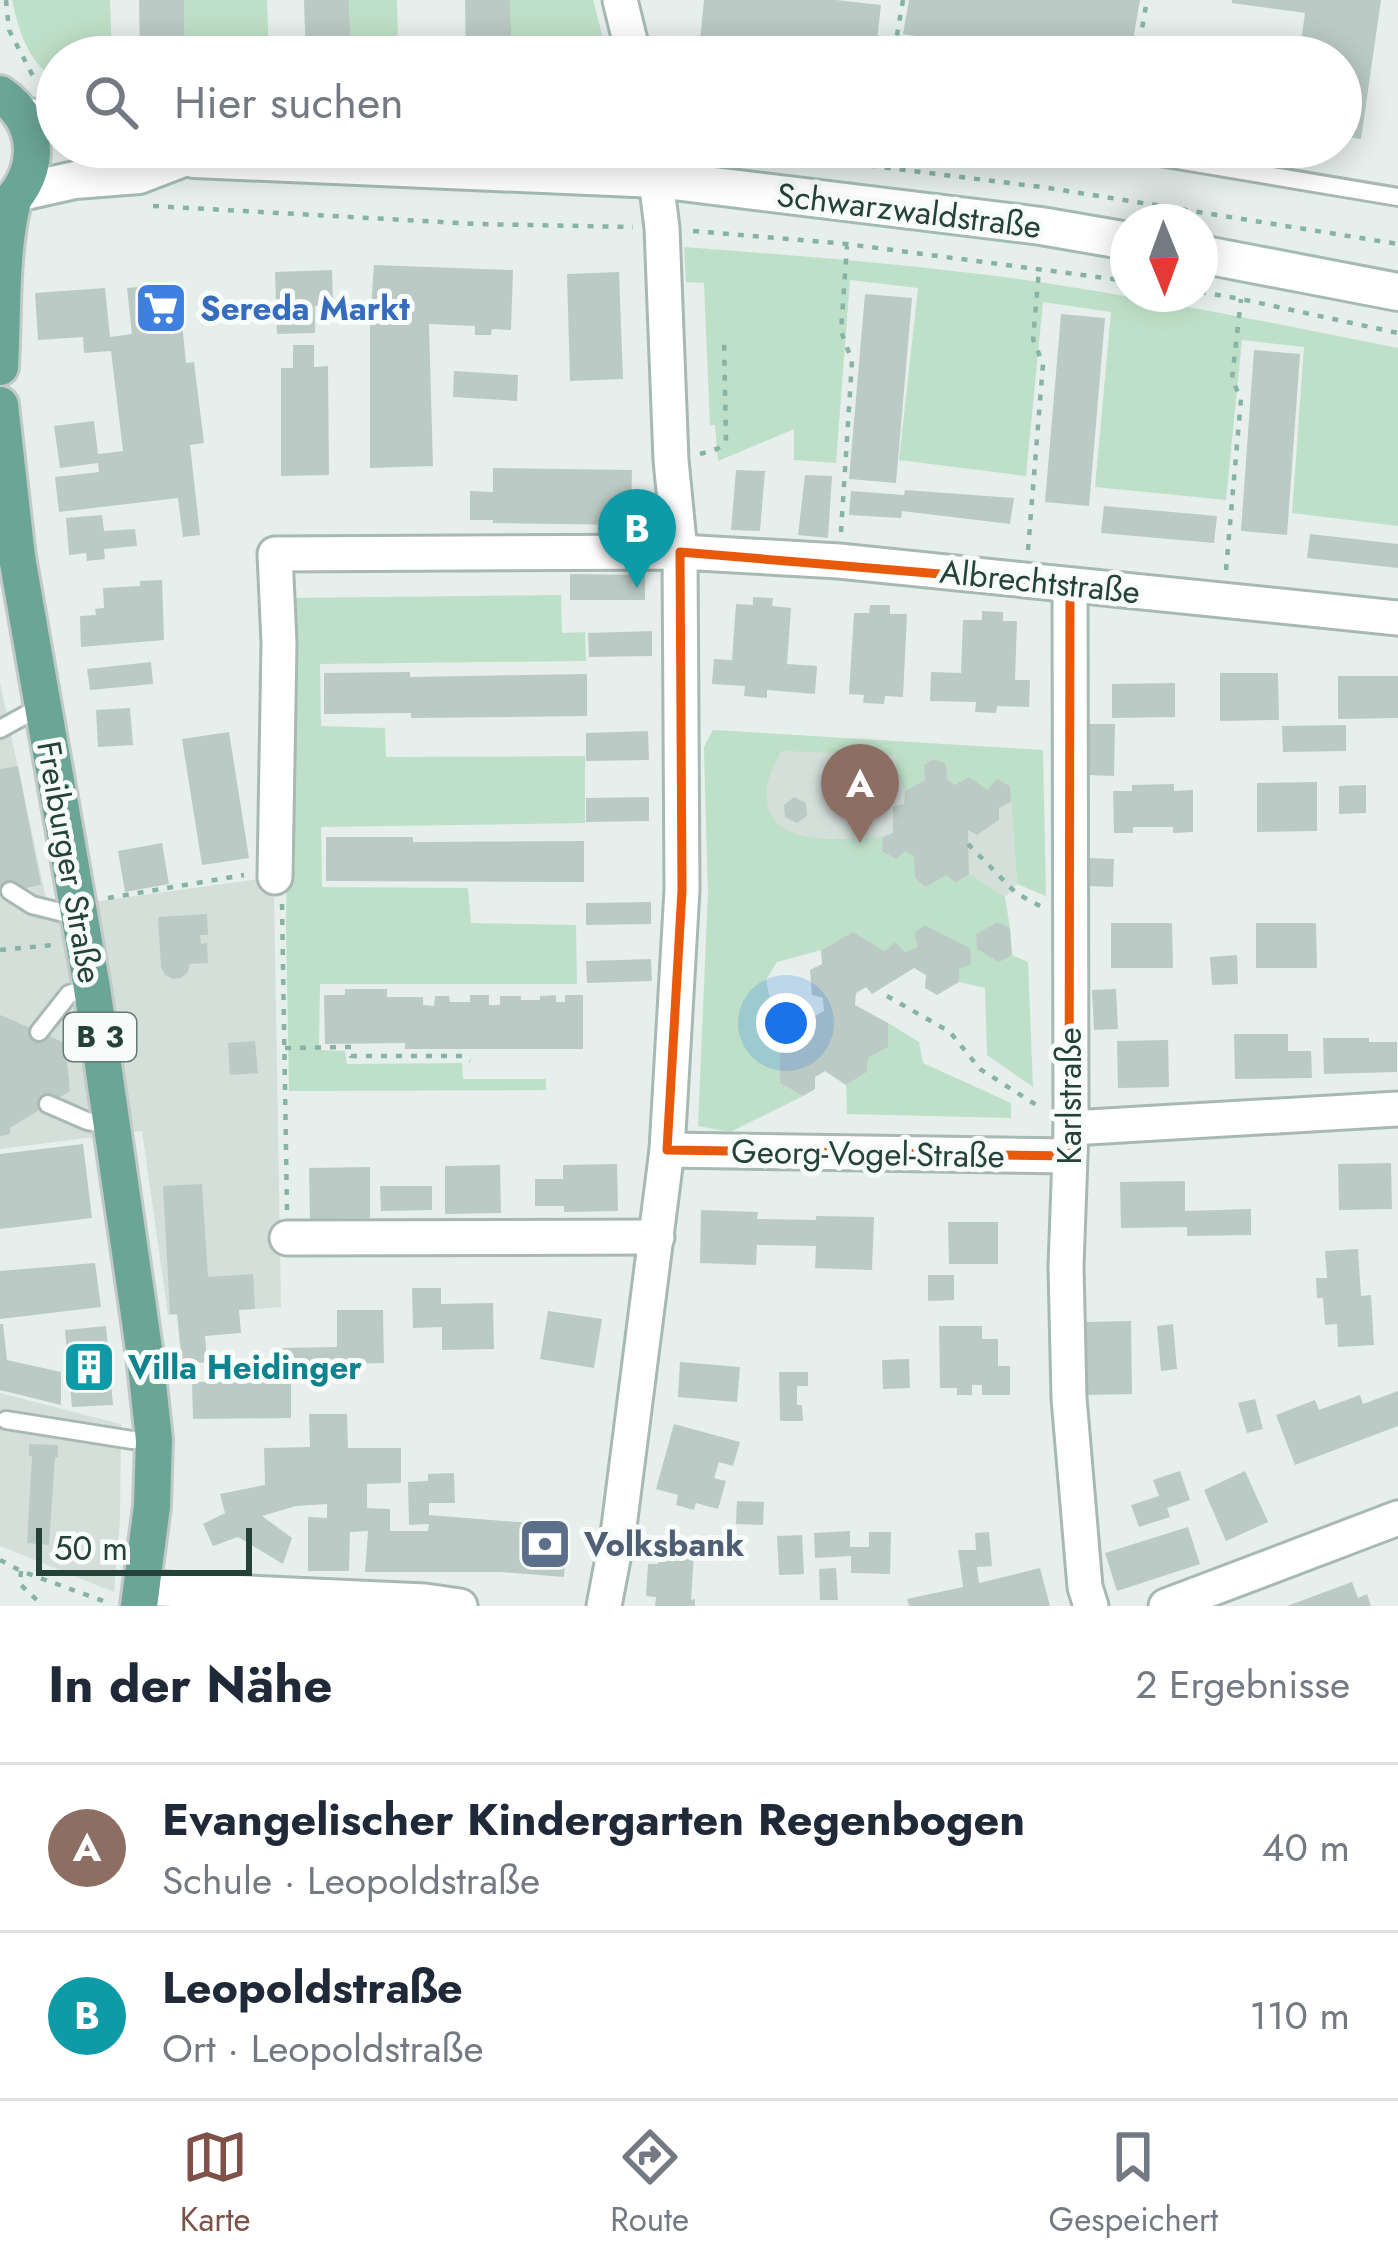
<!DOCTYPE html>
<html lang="de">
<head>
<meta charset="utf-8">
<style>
  :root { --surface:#fff; --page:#f6f6f7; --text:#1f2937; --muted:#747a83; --line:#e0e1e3; --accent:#7f5249 }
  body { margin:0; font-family:Jost,sans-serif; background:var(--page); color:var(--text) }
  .compass { position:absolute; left:1110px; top:204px; width:108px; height:108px; border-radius:50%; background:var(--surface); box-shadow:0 6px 30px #0003; rotate:179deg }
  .scale { position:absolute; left:36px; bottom:30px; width:216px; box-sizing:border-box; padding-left:12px; border:6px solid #24423a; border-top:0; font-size:33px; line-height:42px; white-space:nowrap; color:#24423a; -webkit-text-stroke:9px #f7fbf9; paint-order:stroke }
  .you { position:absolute; left:786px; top:1023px; width:42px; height:42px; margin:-30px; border:9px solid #fff; border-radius:50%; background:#1a73e8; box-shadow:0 0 0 18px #1a73e833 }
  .badge { display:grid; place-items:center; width:78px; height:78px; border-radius:50%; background:var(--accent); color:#fff; font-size:39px; font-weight:700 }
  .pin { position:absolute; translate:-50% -99px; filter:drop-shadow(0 3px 6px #0008) }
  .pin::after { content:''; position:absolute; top:63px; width:42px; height:36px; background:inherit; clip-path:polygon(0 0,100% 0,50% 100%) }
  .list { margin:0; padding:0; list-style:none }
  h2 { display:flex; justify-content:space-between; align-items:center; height:156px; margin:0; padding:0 48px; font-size:51px }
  h2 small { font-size:39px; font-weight:400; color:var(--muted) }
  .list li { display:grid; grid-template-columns:78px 1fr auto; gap:36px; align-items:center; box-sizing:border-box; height:168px; padding:0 48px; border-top:3px solid var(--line) }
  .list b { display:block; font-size:45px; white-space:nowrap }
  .list p { margin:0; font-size:39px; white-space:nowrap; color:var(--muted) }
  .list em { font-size:39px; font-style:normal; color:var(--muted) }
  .icon { flex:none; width:66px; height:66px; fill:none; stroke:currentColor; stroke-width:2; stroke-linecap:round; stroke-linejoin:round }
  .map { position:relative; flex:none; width:1398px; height:1606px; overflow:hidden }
  .search { position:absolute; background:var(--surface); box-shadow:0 6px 30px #0003; left:36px; right:36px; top:36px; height:132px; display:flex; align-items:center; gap:30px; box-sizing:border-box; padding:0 42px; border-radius:66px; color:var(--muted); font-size:45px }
  .sheet { height:492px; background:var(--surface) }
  nav { display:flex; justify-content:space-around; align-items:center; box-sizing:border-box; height:168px; border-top:3px solid var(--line); background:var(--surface); font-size:33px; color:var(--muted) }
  nav a { display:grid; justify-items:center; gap:6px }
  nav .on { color:var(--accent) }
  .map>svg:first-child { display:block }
</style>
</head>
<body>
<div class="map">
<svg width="1398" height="1606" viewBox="0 0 1398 1606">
  <rect width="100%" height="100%" fill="#e6efeb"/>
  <g fill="#d4dfda">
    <path d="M0,683L48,908L259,879L274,893L281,1307L168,1315L142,1131L0,1149Z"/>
    <path d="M713,730L1002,748L1010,786L1017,884L1005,897L708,892L704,747Z"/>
    <path d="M0,1393L121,1424L120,1518L114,1592L0,1546Z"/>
  </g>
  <g fill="#bfe0c8">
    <path d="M12,0H110L112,57H57V80C28,63 19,31 12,0Z"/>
    <path d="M184,0H267L269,57H185Z"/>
    <path d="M349,0H397L398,45L433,46V57H351Z"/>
    <path d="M510,0H593L608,57H512Z"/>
    <path d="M684,247C803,256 922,265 1039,282C1159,300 1279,324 1398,348V526L1292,513L1304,347L1242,340L1226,500L1095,487L1111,312L1043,302L1026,476L899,460L918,288L850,280L836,463L794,460V429L718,461L715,425H710L704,283L686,282Z"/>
    <path d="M561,595L562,633L585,632L586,661L320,664L321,726L385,728L386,757L585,756V823L321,827L322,887L468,888L471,923L576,925L577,984H320L319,1050L345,1051L347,1064L462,1063L463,1079H546V1090L289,1091L286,926L289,598Z"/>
    <path d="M713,730L1043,750L1046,896L1017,884L1010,786C989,790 965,792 947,779L946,764L934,759L924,765L925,780L905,791L895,772L897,755L781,751C776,763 768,775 767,788C761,850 840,839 883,837V852L896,859L905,851L914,856L915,878L925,887L946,875L957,883L969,874L1005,897L1010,928L997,922L977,934V948L1012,955L1028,962L1033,1087L987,1055L985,988L959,982V969L970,948L925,925L916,932L917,947L905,952L895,942L885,951L853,932L821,950L777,962L766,980L780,1044V1083L803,1096L730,1132L698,1126L708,892L704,747Z"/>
    <path d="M888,1023L919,1042L923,1063L1011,1103V1118L847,1114L846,1085L867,1072L868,1058L888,1047Z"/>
  </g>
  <g fill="#bbcac4">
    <path d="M139,0H184L185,57H140Z"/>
    <path d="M304,0H349L351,57H306Z"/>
    <path d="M465,0H510L512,57H466Z"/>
    <path d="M704,0H836L881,5L875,57H759L699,51Z"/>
    <path d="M909,0H1140L1130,57H1045L903,34Z"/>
    <path d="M1232,0H1381L1361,139L1341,136V57H1299L1305,13L1232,3Z"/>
    <path d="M374,265L513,270L511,330L492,329L491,335H475V326L429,324L433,466L370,468V322Z"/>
    <path d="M332,270L333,305L315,306V333L277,334L275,272Z"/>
    <path d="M619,272L623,379L570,381L567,274Z"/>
    <path d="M178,283L186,363L194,362L204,443L190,445L200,535L183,537L178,498L59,512L55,477L99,472L98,463L60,468L54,426L94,421L98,454L123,451L111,351L84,353L83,337L38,340L35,293L105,288L110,337L132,334L127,288Z"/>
    <path d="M865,294L912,298L896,483L849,479Z"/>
    <path d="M1061,314L1105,318L1089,506L1045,502Z"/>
    <path d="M293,345H314V367L328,366L329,475L281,476V368H293Z"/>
    <path d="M1254,350L1300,354L1287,535L1241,531Z"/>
    <path d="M454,371L518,375L517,401L453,397Z"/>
    <path d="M493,468L632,470L631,525L493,523V520H470V491L493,492Z"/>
    <path d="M736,470L765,471L760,531L731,530Z"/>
    <path d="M805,475L832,476L828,538L798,535Z"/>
    <path d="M905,490L1014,498L1010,524L902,511L901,518L849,515L851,491L904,495Z"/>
    <path d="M1104,506L1217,516L1214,543L1101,533Z"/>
    <path d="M102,515L104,531L135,529L137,546L104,549L105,559L87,561L86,553L69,555L66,518Z"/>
    <path d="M1310,534L1398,544V568L1307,558Z"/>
    <path d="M570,574L645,575V600H570Z"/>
    <path d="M162,580L164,640L81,647L80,616L96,615L95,609L104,608L103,588L140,586V581Z"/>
    <path d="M753,597L773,598L772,606L791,608L787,664L817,666L815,694L767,690V698L744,696L745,686L712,684L714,659L732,660L736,604L753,605Z"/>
    <path d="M870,605H890V614H907L903,697L885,696L884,704L863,703L864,695L849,694L854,613H869Z"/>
    <path d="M982,611L1003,612V621H1017L1015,680H1030L1029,707L997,706L996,713L975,712L976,702L930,701L931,672L961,673L963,620H982Z"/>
    <path d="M652,631V656L589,657L588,633Z"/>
    <path d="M151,662L153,684L90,690L87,669Z"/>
    <path d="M410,672V677L587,674V716L411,718V713L324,714V673Z"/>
    <path d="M1220,673H1278L1279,720L1220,721Z"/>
    <path d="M1338,676H1398V718L1338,719Z"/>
    <path d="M1175,683V717L1112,718V684Z"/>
    <path d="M130,708L133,745L98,747L96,710Z"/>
    <path d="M1088,724H1115L1114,776L1087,775Z"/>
    <path d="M1346,725V751L1283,752L1282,726Z"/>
    <path d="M648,731L649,760L586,761V733Z"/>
    <path d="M229,732L249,858L202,865L182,739Z"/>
    <path d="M934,759L946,764L947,779L955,785L969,777L987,790L997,779L1010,786L1011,802L999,808V820L977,835L968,830L969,874L956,883L946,875L926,887L915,878L914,856L905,851L896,859L882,851L883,837L893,833V807L904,804L905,791L925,780L924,765Z"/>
    <path d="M18,766L41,885L0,893V769Z"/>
    <path d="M1317,782V831L1257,832V783Z"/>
    <path d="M1174,784V791L1193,790V832L1173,833V827H1133V833H1114L1113,791H1132V785Z"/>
    <path d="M1366,785V813L1339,814V786Z"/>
    <path d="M649,797V821L586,822V798Z"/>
    <path d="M794,797L806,803L807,816L797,823L785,817L784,805Z"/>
    <path d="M326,837H413V842L584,841V882L326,881Z"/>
    <path d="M162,843L169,884L125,892L118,851Z"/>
    <path d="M1088,858L1114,859L1113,887L1087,886Z"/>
    <path d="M651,902V924L586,925V903Z"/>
    <path d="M207,914L208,935H200L201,944L207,943L208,963L190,964L188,972L181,978L173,979L165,975L161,967L158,917Z"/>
    <path d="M997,922L1010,928L1012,955L999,962L977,949L976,934Z"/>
    <path d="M1111,923H1172L1173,968H1111Z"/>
    <path d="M1256,923H1316L1317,968H1256Z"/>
    <path d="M925,925L970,948L971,964L959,969V982L937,995L925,988L926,975L914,968L872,994L866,987L856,993L855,1005L888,1023V1047L868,1058L867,1072L846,1085L825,1071L815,1077V1089L803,1096L780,1083V1044L791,1041V1016L804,1009L811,1018L824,1011L823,998L812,995L810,970L822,964L821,950L853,932L885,951L895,942L905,952L917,947L915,932Z"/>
    <path d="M1237,955L1238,984L1212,985L1210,957Z"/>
    <path d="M651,959L652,981L587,983L586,961Z"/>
    <path d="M345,989H387V997H423V1005L434,1006L435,996H449L450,1002H470V995H489V1005H500V996H521V1000H540V996L556,995V1002H565V995H583V1049H405V1043L325,1044L324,995H345Z"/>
    <path d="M1116,989L1118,1029L1094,1030L1092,990Z"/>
    <path d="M0,1015L65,1043L70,1091L10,1128V1134L0,1136Z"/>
    <path d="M1234,1034H1288V1051H1311L1312,1078L1235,1079Z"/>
    <path d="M1323,1038H1369V1042H1397V1072L1324,1074Z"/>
    <path d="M1168,1040L1169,1087L1118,1088L1117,1041Z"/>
    <path d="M255,1041L258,1073L230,1075L228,1043Z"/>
    <path d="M83,1144L92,1218L0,1229V1154Z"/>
    <path d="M1391,1163L1392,1209L1339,1210L1338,1164Z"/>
    <path d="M617,1164L618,1211L564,1212V1206H535V1179H563V1165Z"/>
    <path d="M500,1165L501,1213L445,1214V1166Z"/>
    <path d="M370,1167V1218L310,1219L309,1168Z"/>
    <path d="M1185,1181V1211L1251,1209V1235L1187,1236V1227L1121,1228L1120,1182Z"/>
    <path d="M202,1184L208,1277L253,1274L255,1309L239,1310L241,1333L205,1336L207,1362L182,1365L177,1314H170L163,1186Z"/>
    <path d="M380,1186H432V1210L381,1211Z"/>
    <path d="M701,1210L758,1212L757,1219L816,1220V1216L874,1217L872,1270L815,1268L816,1246L757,1245L756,1265L700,1263Z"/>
    <path d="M948,1222H998V1264H949Z"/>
    <path d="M1358,1249L1361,1296L1371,1295L1374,1345L1338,1347L1337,1324L1325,1325L1323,1298H1317L1316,1278H1327L1325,1251Z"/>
    <path d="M95,1263L101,1307L0,1319V1271Z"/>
    <path d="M928,1275H954V1300L928,1301Z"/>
    <path d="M412,1288H441V1304L493,1303L494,1349L442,1350V1327L413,1328Z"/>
    <path d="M337,1310H383L384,1363L342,1364V1380H291V1418L193,1419L192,1382L279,1381L278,1348L337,1347Z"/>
    <path d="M548,1311L602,1319L594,1368L540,1359Z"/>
    <path d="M1131,1321L1132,1394L1087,1395L1086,1322Z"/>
    <path d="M0,1324H3L7,1360L61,1372V1405L0,1390Z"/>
    <path d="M1173,1324L1177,1369L1161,1371L1157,1326Z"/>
    <path d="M106,1326L113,1405L72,1407L65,1330Z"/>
    <path d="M939,1326H982V1339H998V1366H1010V1395H982V1385H972V1395H957V1388H940Z"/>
    <path d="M909,1359L910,1388L883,1389L882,1360Z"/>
    <path d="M680,1362L740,1367L737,1402L678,1397Z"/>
    <path d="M779,1372H808V1386H797V1405H802L803,1421H780Z"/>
    <path d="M1398,1391V1426L1295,1465L1276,1415L1315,1400L1319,1410L1360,1395L1363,1404Z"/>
    <path d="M1255,1399L1263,1429L1247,1433L1238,1403Z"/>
    <path d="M309,1414H347L348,1448H401V1483L367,1484V1508L390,1509V1531H428L429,1524L409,1525L408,1482L428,1481V1474L454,1473L455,1503H429V1515L567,1526L564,1577L501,1572H365L368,1531L350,1532L349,1571H308V1517L327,1518V1504L296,1506L262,1516L292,1538L283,1564L238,1537L213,1546L203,1524L225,1513L220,1494L265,1485L264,1448L310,1447Z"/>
    <path d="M674,1424L740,1442L733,1466L719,1462L714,1478L726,1481L718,1509L696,1503L694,1510L676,1505L678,1495L656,1489Z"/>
    <path d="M29,1444L58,1445V1457H55L49,1545L27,1543L32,1456H29Z"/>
    <path d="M1180,1471L1190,1500L1167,1508L1170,1517L1139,1527L1131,1505L1159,1496L1153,1480Z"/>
    <path d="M1245,1471L1268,1522L1226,1541L1204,1490Z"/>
    <path d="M737,1501L764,1502L763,1525L736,1524Z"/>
    <path d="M1188,1527L1200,1564L1117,1591L1105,1553Z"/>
    <path d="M850,1531V1547H869V1532H891L890,1574L851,1573V1556L815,1558L814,1533Z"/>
    <path d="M989,1532L992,1566L977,1567L979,1583L1040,1568L1050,1606H909L907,1599L963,1587L958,1550H976L975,1533Z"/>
    <path d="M802,1535L804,1574L779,1575L777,1536Z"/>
    <path d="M659,1551L694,1554L691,1600L695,1599V1606H655L656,1597L646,1596L648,1564H658Z"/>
    <path d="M836,1568L838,1600H820L819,1569Z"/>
    <path d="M1352,1582L1358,1598L1367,1594L1371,1606H1287Z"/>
  </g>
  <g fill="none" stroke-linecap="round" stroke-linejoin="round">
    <g stroke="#a8b8b2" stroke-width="22">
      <g id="lane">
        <path d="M1100,147L1398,197"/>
        <path d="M0,729L42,706"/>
        <path d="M10,891L32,905L80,917"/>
        <path d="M39,1032L69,994L91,988"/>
        <path d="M48,1104L87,1121L113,1126"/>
        <path d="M6,1420L132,1440H154"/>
      </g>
    </g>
    <g stroke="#a8b8b2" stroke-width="39">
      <g id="street">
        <path d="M620,0L634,57"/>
        <path d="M1070,585L1071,1128L1066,1267L1069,1398L1085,1587L1091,1606"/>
        <path d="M275,877L279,643L275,554L680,552L839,561L1398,618"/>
        <path d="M1071,1128L1398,1109"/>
        <path d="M667,1150L1069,1156"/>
        <path d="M287,1238L657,1237"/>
        <path d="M141,1588L425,1601L460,1606"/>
        <path d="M604,1606L619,1527L667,1150L682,890L680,552L671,460L662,228L652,147"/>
        <path d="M1166,1606L1398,1518"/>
      </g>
    </g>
    <g stroke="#a4bbb3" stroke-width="42">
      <g id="secondary">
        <path d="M22,116L57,122"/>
        <path d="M160,147L194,159L657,179L1041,226L1128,241"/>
        <path d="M21,192L75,180L139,175L186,157"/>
        <path d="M1200,254L1398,292"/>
      </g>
    </g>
    <g stroke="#c2cac8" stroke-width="42">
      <g id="primary">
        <path d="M0,94C45,125 40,180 0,211"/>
        <path d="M0,367C3,313 0,250 13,201"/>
        <path d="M0,405L17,557L92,988L145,1356L154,1440L152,1506L139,1606"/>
      </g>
    </g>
    <g stroke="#86b3a5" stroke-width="4.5" stroke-dasharray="6 9" stroke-linecap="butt">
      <path d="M6,0L9,30L34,78"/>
      <path d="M903,0L896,41L987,57"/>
      <path d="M893,57L896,41"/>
      <path d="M1137,57L1147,0"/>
      <path d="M721,147L1049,188L1398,244"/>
      <path d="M153,206L477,224L633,227"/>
      <path d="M693,231L847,244L1128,281"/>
      <path d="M1200,292L1241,299L1398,333"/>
      <path d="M700,454L717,449L726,441L724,339"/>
      <path d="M841,532L852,361L841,331L847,246"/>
      <path d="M1028,550L1043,364L1033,339L1039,270"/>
      <path d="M1226,570L1241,399L1232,379L1241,299"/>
      <path d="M968,844L1016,893L1040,906"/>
      <path d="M108,898L244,875"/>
      <path d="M282,904L287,1210"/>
      <path d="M0,950L53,945"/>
      <path d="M887,996L950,1032L980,1069L1041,1108"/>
      <path d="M285,1048L351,1047V1056H462L470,1061"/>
      <path d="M0,1560L21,1571L106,1602"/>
      <path d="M21,1571L20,1584L43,1606"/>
    </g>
    <use href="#lane" stroke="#fff" stroke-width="16"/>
    <use href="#street" stroke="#fff" stroke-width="33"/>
    <use href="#secondary" stroke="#fff" stroke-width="36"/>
    <use href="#primary" stroke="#6aa596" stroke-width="36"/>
  </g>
  <path fill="none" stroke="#e8590c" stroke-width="9" stroke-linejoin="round" d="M680,552L1070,585L1069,1156L667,1150L682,890Z"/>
  <defs>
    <g id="supermarket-square" transform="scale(2.7)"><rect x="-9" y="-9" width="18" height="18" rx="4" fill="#3f7fe0" stroke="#f7fbf9"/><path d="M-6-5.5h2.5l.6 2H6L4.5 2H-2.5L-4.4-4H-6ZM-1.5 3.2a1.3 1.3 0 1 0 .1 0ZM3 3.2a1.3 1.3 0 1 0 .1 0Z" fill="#fff"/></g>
    <g id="building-square" transform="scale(2.7)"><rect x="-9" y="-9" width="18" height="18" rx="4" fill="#0f9aa8" stroke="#f7fbf9"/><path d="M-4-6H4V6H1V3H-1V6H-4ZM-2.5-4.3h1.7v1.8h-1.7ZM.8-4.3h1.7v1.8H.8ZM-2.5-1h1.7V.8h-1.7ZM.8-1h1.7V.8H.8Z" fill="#fff"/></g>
    <g id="bank-square" transform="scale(2.7)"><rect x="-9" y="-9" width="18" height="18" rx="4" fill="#5c6f8a" stroke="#f7fbf9"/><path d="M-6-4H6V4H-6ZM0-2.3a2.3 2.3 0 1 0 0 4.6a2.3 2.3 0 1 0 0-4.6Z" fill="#fff"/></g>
  </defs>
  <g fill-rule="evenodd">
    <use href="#supermarket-square" x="161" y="308"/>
    <use href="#building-square" x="89" y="1367"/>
    <use href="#bank-square" x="545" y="1544"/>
  </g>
  <g text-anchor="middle" stroke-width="10" stroke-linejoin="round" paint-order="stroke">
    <rect fill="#f7fbf9" stroke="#637a73" stroke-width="3" x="64" y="1013" width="72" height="48" rx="9"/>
    <g font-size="30" font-weight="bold" fill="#24423a">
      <text x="100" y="1047">B 3</text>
    </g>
    <g font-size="33" fill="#24423a" stroke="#f7fbf9">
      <text transform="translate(909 210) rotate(7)" y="12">Schwarzwaldstraße</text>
      <text transform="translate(1040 581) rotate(6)" y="12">Albrechtstraße</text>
      <text transform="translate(70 862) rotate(80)" y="12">Freiburger Straße</text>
      <text transform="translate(1069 1096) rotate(-90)" y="12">Karlstraße</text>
      <text transform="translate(868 1153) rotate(1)" y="12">Georg-Vogel-Straße</text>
    </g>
    <g font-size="33" font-weight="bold" fill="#366cbe" stroke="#f7fbf9" text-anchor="start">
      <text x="200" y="320">Sereda Markt</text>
    </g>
    <g font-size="33" font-weight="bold" fill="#0d838f" stroke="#f7fbf9" text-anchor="start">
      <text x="128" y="1379">Villa Heidinger</text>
    </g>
    <g font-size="33" font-weight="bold" fill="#4e5e75" stroke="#f7fbf9" text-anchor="start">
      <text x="584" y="1556">Volksbank</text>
    </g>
  </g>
</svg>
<svg class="compass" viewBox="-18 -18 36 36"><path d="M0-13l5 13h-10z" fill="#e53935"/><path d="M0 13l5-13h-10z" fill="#747a83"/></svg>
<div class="scale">50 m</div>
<div class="you"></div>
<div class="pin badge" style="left:860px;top:843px;background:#8d6e63">A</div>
<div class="pin badge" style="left:637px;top:588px;background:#0f9aa8">B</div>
<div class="search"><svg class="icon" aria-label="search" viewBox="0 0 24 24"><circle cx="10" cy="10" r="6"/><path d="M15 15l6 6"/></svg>Hier suchen</div>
</div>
<section class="sheet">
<h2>In der Nähe<small>2 Ergebnisse</small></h2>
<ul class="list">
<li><span class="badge" style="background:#8d6e63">A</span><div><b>Evangelischer Kindergarten Regenbogen</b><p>Schule · Leopoldstraße</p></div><em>40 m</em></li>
<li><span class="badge" style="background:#0f9aa8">B</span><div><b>Leopoldstraße</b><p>Ort · Leopoldstraße</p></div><em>110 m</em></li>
</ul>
</section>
<nav>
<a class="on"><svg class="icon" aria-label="map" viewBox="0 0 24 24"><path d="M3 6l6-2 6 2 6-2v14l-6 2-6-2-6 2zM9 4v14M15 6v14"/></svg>Karte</a>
<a><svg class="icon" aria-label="directions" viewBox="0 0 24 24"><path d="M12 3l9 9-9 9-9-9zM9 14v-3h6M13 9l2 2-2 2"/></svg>Route</a>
<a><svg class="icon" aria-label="saved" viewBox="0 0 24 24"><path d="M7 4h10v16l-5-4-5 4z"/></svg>Gespeichert</a>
</nav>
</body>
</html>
